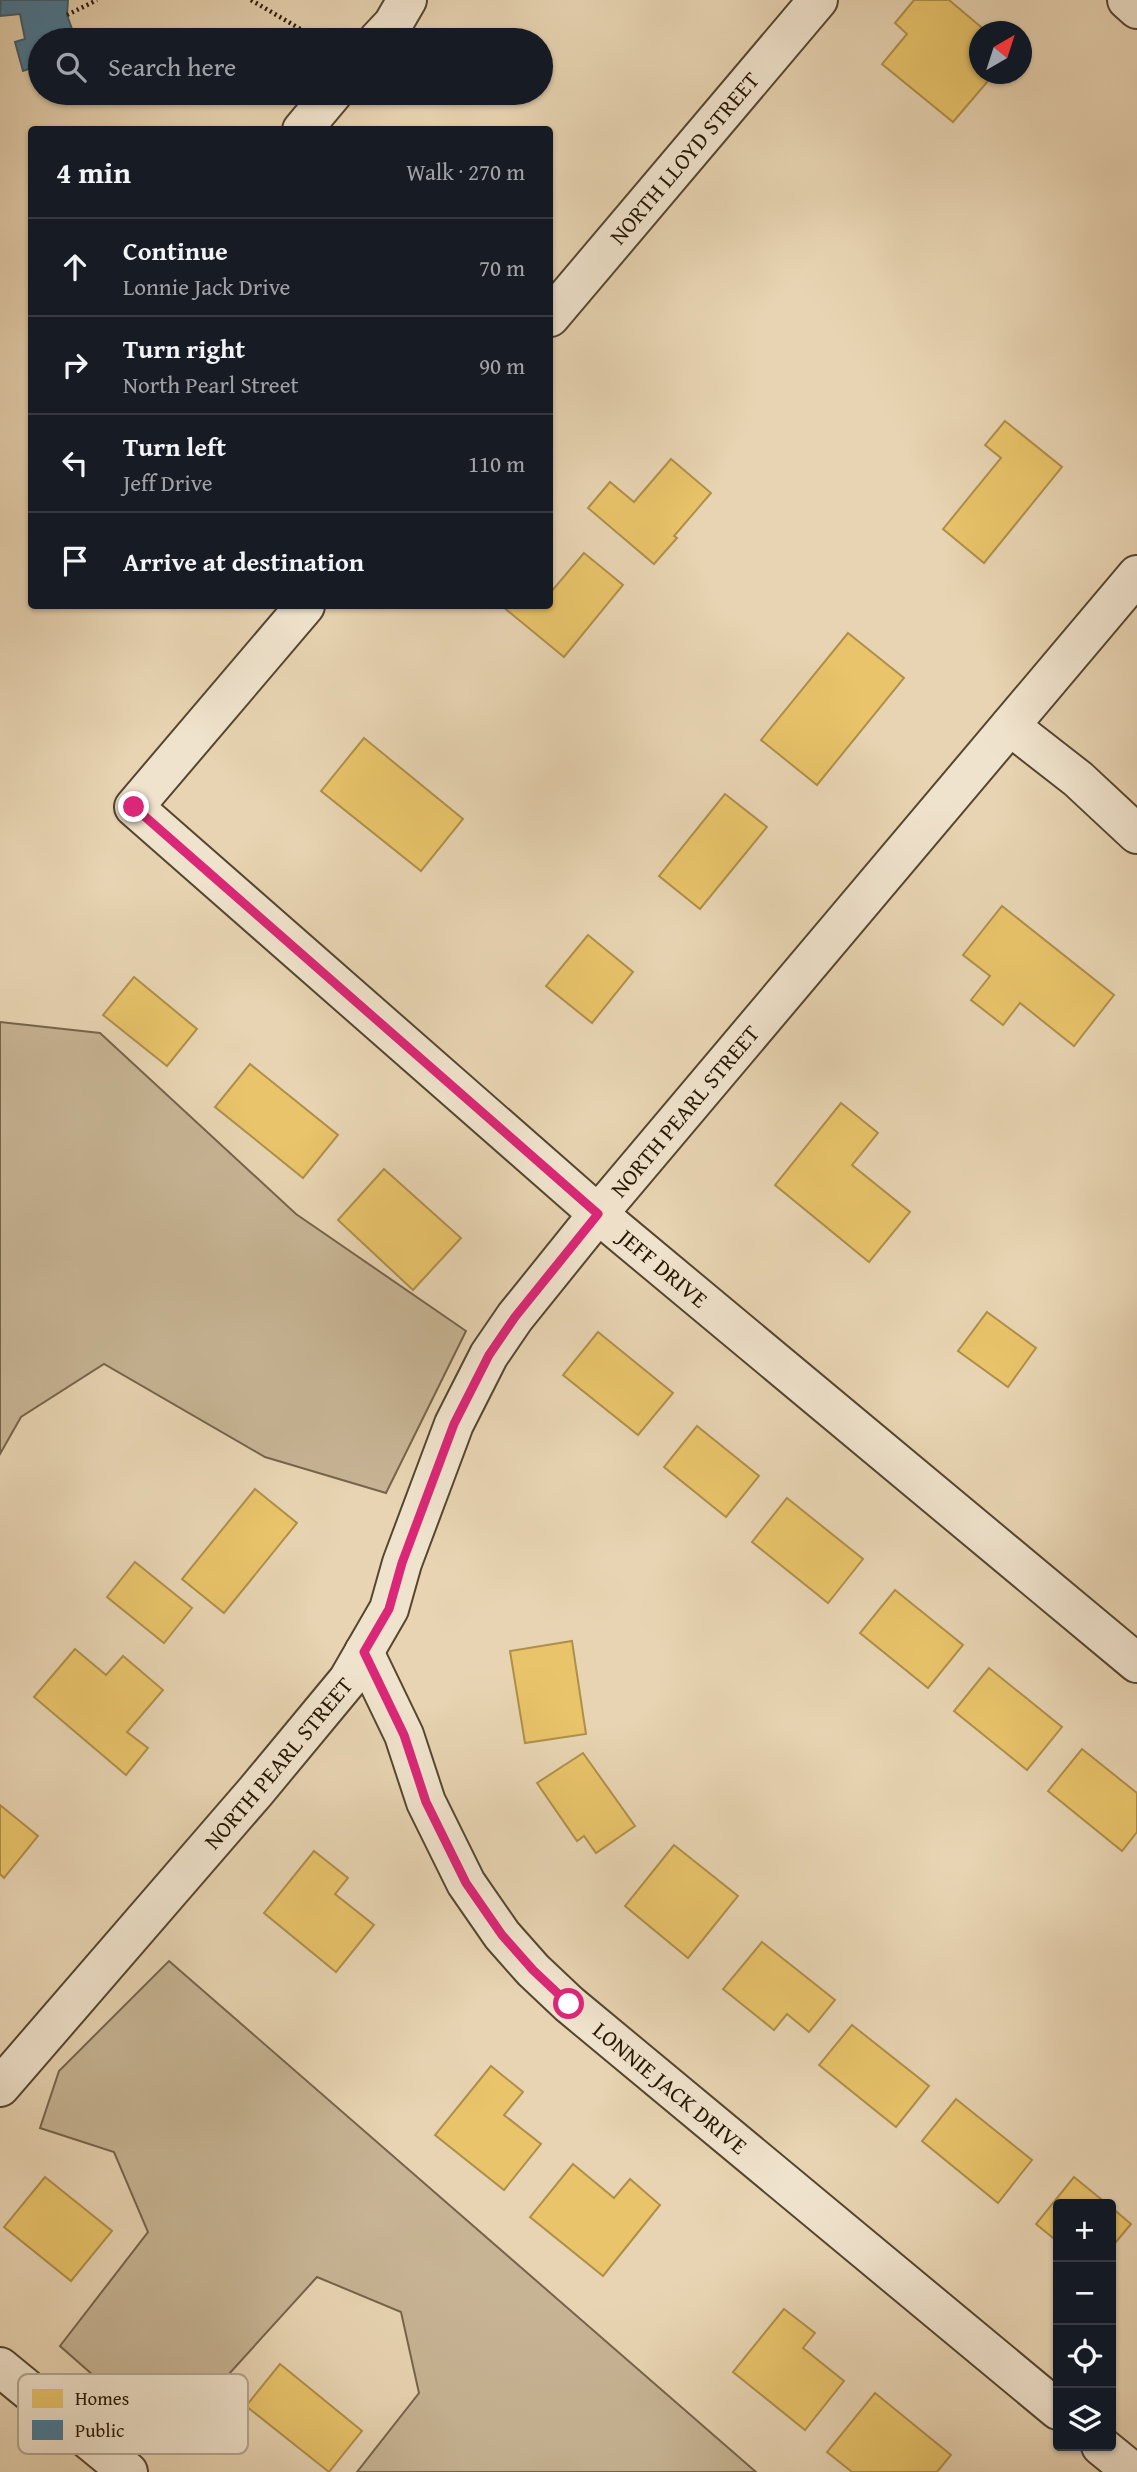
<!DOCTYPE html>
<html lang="en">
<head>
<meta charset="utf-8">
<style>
  :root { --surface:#171b24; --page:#242831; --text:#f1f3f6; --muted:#9ea1a6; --line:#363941 }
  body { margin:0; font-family:"Gentium Book Plus",serif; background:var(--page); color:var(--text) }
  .controls { position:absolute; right:21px; bottom:21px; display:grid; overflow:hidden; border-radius:7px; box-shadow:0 2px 5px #0004 }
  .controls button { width:63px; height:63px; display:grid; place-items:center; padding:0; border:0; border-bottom:2px solid var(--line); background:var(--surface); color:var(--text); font:35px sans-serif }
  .compass { position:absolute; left:969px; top:21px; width:63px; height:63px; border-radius:50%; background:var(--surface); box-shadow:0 2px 5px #0004; rotate:39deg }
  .stop { position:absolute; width:21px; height:21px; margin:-16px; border:5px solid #db2777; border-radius:50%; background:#fff }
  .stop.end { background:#db2777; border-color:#fff; box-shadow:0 2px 7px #0008 }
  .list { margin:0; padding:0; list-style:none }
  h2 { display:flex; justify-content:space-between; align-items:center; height:91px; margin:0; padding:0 28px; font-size:30px }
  h2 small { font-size:23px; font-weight:400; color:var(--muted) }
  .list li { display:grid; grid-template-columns:46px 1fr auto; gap:21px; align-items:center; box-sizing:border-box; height:98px; padding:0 28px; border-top:2px solid var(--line) }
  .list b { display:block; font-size:26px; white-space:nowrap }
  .list p { margin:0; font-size:23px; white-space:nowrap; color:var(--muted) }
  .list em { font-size:23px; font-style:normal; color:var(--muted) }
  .icon { flex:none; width:38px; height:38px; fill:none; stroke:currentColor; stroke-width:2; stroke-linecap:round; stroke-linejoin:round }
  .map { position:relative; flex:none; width:1137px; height:2472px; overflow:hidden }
  .search { position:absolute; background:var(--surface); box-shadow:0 2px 5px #0004; left:28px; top:28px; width:525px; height:77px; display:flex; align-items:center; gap:18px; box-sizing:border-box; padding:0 24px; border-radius:38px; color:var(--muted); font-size:26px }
  .panel { position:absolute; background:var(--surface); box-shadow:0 2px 5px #0004; left:28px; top:126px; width:525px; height:483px; border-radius:7px }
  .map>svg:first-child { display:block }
</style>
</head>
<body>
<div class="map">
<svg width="1137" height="2472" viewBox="0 0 1137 2472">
  <rect width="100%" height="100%" fill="#e8d4b2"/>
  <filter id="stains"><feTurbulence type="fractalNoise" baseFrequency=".00286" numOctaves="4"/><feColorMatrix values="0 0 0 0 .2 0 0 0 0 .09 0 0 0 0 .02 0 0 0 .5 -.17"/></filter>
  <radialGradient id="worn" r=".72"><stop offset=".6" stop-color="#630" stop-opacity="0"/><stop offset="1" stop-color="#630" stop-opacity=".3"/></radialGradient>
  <g fill="#c7b494" stroke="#76654c" stroke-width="2">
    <path d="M0,1022L100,1033L296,1214L466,1331L386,1493L265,1457L104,1364L21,1417L0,1454Z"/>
    <path d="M169,1961L756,2472H357L419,2393L401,2312L317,2277L168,2441L60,2346L148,2232L114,2152L40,2128L59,2071Z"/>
  </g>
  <g fill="#e9c46a" stroke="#ae904b" stroke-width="2">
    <path d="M914,0H949L987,32H979V74H994L953,122L882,64L907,34L895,23Z"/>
    <path d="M1005,421L1062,467L984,563L943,529L1001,458L985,445Z"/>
    <path d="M671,459L711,493L674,536L677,538L654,564L588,508L610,482L634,502Z"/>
    <path d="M584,553L623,585L564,657L502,606H550V593Z"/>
    <path d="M848,633L904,678L817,785L761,740Z"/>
    <path d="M364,738L463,819L421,871L321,791Z"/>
    <path d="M725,794L767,827L700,909L659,876Z"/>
    <path d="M1002,906L1114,995L1074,1046L1020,1003L1003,1025L971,1000L990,976L963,955Z"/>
    <path d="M588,935L633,972L592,1023L546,986Z"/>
    <path d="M134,977L197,1029L167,1066L103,1015Z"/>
    <path d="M250,1064L338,1135L303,1178L215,1107Z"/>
    <path d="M841,1103L878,1133L852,1165L910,1212L869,1262L775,1185Z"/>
    <path d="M384,1169L461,1238L413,1290L338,1220Z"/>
    <path d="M987,1312L1036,1348L1008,1387L958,1351Z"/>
    <path d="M598,1332L673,1393L638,1435L563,1375Z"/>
    <path d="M697,1426L759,1476L726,1517L664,1467Z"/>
    <path d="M255,1489L297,1523L224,1613L182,1579Z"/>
    <path d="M787,1498L863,1559L828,1603L752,1542Z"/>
    <path d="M135,1562L192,1608L164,1643L107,1597Z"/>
    <path d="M895,1590L963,1645L928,1688L860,1633Z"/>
    <path d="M572,1641L586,1734L525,1743L510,1651Z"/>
    <path d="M75,1649L106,1675L123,1656L163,1690L127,1732L148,1748L126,1775L34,1697Z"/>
    <path d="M989,1668L1062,1727L1027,1770L954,1711Z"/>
    <path d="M1082,1749L1137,1793V1832L1122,1851L1048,1791Z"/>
    <path d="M583,1753L635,1826L596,1853L584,1836L577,1841L537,1783Z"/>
    <path d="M0,1805L38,1836L4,1878L0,1874Z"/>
    <path d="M674,1845L738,1896L688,1958L625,1906Z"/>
    <path d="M314,1851L348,1878L335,1894L374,1925L336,1972L264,1913Z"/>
    <path d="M762,1942L835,2000L809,2032L787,2014L774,2030L723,1989Z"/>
    <path d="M852,2025L929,2086L896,2127L819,2065Z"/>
    <path d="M491,2066L523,2092L504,2115L541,2144L504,2190L435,2135Z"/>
    <path d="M956,2099L1032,2160L998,2203L922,2141Z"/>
    <path d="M573,2164L614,2198L630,2179L660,2205L603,2276L530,2217Z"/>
    <path d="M45,2177L112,2231L71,2281L4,2227Z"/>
    <path d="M1074,2177L1107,2204H1058V2242L1036,2224Z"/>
    <path d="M1111,2207L1131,2224L1111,2248Z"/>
    <path d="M784,2309L815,2333L803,2348L844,2381L805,2430L733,2372Z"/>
    <path d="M280,2364L362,2431L329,2472L246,2406Z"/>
    <path d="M875,2393L951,2455L937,2472H852L827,2452Z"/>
  </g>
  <path fill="#457b9d" stroke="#3c5d6f" stroke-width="2" d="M1,0H68L67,15L76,40H40V65L23,71L15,42L25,39L20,14L0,16Z"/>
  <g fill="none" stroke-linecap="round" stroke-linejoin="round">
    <g stroke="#56462f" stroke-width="42">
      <g id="minor">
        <path d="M1127,0L1137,9"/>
        <path d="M378,40L393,24L407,0"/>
        <path d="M302,130L333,93"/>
        <path id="s1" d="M550,317L818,0"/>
        <path id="s2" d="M305,606L134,807L598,1214L1137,1663"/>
        <path d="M1010,726L1078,779L1137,834"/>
        <path id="s3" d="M364,1652L404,1735L426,1802L466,1883L502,1935L533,1970L569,2004L1058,2410"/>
        <path id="s4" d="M0,2087L256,1791L348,1680L389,1609L402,1563L454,1424L489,1355L515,1317L598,1214L1137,575"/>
        <path d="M0,2367L128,2472"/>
        <path d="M1101,2446L1133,2472"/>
      </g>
    </g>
    <g stroke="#261603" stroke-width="4.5" stroke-dasharray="2 3.5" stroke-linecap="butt">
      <path d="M251,0L319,40"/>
      <path d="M67,15L97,0"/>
    </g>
    <use href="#minor" stroke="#f0e3cd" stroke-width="38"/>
  </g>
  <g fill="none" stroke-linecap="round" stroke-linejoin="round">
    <path stroke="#db2777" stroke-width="9" d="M134,807L598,1214L515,1317L489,1355L454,1424L402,1563L389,1609L364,1652L404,1735L426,1802L466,1883L502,1935L533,1970L569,2004"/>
  </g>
  <g text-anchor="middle" stroke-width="7" stroke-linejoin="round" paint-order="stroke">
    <g font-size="23" fill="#261603" stroke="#f0e3cd">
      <text dy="8" stroke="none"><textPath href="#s1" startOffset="208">NORTH LLOYD STREET</textPath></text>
      <text dy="8" stroke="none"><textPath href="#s4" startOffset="1204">NORTH PEARL STREET</textPath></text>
      <text dy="8" stroke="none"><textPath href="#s2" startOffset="966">JEFF DRIVE</textPath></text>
      <text dy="8" stroke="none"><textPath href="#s4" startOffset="427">NORTH PEARL STREET</textPath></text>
      <text dy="8" stroke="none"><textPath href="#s3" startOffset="544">LONNIE JACK DRIVE</textPath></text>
    </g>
  </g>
  <rect x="18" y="2374" width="230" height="80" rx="10" fill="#f0e3cd" stroke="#b3a690" stroke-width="2"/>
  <rect x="32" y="2389" width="31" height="19" fill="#e9c46a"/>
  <rect x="32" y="2420" width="31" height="20" fill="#457b9d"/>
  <g font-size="19" fill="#261603">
    <text x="75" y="2405">Homes</text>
    <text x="75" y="2437">Public</text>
  </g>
  <rect width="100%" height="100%" filter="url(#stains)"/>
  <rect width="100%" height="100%" fill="url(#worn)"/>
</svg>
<div class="controls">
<button>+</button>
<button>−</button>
<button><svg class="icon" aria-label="locate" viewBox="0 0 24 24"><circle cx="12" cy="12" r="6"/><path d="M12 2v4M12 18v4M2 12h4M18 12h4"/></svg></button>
<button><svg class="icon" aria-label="layers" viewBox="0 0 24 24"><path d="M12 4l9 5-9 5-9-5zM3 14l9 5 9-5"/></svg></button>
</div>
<svg class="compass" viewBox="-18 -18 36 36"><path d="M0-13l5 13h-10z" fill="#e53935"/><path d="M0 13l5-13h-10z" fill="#9ea1a6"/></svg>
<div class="stop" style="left:569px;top:2004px"></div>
<div class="stop end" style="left:134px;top:807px"></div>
<div class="search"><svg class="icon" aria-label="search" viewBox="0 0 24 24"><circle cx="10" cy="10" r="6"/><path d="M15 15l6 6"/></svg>Search here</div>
<section class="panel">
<h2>4 min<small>Walk · 270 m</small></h2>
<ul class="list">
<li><svg class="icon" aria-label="ahead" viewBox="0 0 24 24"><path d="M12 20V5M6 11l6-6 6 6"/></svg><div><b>Continue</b><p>Lonnie Jack Drive</p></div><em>70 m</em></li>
<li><svg class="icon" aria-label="right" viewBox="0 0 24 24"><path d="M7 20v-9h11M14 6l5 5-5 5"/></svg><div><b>Turn right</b><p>North Pearl Street</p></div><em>90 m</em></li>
<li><svg class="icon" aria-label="left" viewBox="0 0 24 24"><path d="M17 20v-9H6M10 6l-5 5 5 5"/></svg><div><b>Turn left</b><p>Jeff Drive</p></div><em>110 m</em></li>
<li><svg class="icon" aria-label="arrive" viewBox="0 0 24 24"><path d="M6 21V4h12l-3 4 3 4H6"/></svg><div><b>Arrive at destination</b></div></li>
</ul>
</section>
</div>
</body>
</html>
